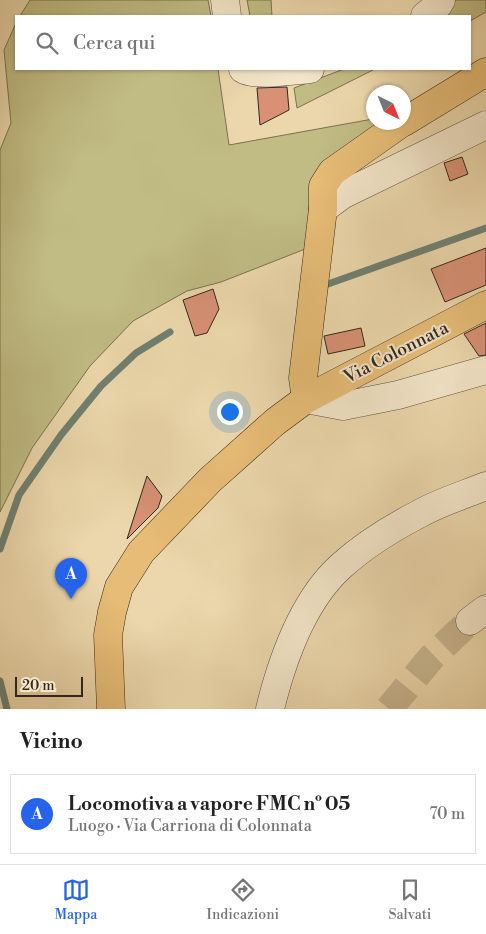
<!DOCTYPE html>
<html lang="it">
<head>
<meta charset="utf-8">
<style>
  :root { --surface:#fff; --page:#f2f2f2; --text:#222; --muted:#767676; --line:#e0e0e0; --accent:#2563eb }
  body { margin:0; font-family:"Libre Bodoni",serif; background:var(--page); color:var(--text) }
  .compass { position:absolute; left:366px; top:85px; width:45px; height:45px; border-radius:50%; background:var(--surface); box-shadow:0 1px 4px #0004; rotate:137deg }
  .scale { position:absolute; left:15px; bottom:12px; width:68px; box-sizing:border-box; padding-left:5px; border:2px solid #322820; border-top:0; font-size:14px; line-height:18px; white-space:nowrap; color:#322820; -webkit-text-stroke:4px #f2e5c8; paint-order:stroke }
  .you { position:absolute; left:229px; top:411px; width:18px; height:18px; margin:-12px; border:4px solid #fff; border-radius:50%; background:#1a73e8; box-shadow:0 0 0 8px #1a73e833 }
  .badge { display:grid; place-items:center; width:32px; height:32px; border-radius:50%; background:var(--accent); color:#fff; font-size:16px; font-weight:700 }
  .pin { position:absolute; translate:-50% -41px; filter:drop-shadow(0 1px 2px #0008) }
  .pin::after { content:''; position:absolute; top:26px; width:18px; height:15px; background:inherit; clip-path:polygon(0 0,100% 0,50% 100%) }
  .list { margin:0; padding:0; list-style:none }
  h2 { display:flex; justify-content:space-between; align-items:center; height:65px; margin:0; padding:0 20px; font-size:21px }
  h2 small { font-size:16px; font-weight:400; color:var(--muted) }
  .list li { display:grid; grid-template-columns:32px 1fr auto; gap:15px; align-items:center; box-sizing:border-box; height:80px; margin:0 10px 10px; padding:0 10px; border:1px solid var(--line); border-radius:0px }
  .list b { display:block; font-size:19px; white-space:nowrap }
  .list p { margin:0; font-size:16px; white-space:nowrap; color:var(--muted) }
  .list em { font-size:16px; font-style:normal; color:var(--muted) }
  .icon { flex:none; width:28px; height:28px; fill:none; stroke:currentColor; stroke-width:2; stroke-linecap:round; stroke-linejoin:round }
  .map { position:relative; flex:none; width:486px; height:709px; overflow:hidden }
  .search { position:absolute; background:var(--surface); box-shadow:0 1px 4px #0004; left:15px; right:15px; top:15px; height:55px; display:flex; align-items:center; gap:12px; box-sizing:border-box; padding:0 18px; border-radius:0px; color:var(--muted); font-size:19px }
  .sheet { height:155px; background:var(--surface) }
  nav { display:flex; justify-content:space-around; align-items:center; box-sizing:border-box; height:70px; border-top:1px solid var(--line); background:var(--surface); font-size:14px; color:var(--muted) }
  nav a { display:grid; justify-items:center; gap:2px }
  nav .on { color:var(--accent) }
  .map>svg:first-child { display:block }
</style>
</head>
<body>
<div class="map">
<svg width="486" height="709" viewBox="0 0 486 709">
  <rect width="100%" height="100%" fill="#ebd7ab"/>
  <filter id="stains"><feTurbulence type="fractalNoise" baseFrequency=".004" numOctaves="4"/><feColorMatrix values="0 0 0 0 .2 0 0 0 0 .09 0 0 0 0 .02 0 0 0 .5 -.17"/></filter>
  <radialGradient id="worn" r=".72"><stop offset=".6" stop-color="#630" stop-opacity="0"/><stop offset="1" stop-color="#630" stop-opacity=".3"/></radialGradient>
  <g fill="#c0bc83" stroke="#797252">
    <path d="M30,0H208L211,16H20Z"/>
    <path d="M247,0H271L272,16H250Z"/>
    <path d="M454,0H486V12L470,21V16H440Z"/>
    <path d="M16,23V69H218L229,145L373,119L374,122L390,123L352,146L313,246L221,282L187,291L133,321L90,366L32,448L0,512V150L11,123L4,50Z"/>
    <path d="M344,69H375L297,108L294,88Z"/>
  </g>
  <g fill="none" stroke-linecap="round" stroke-linejoin="round">
    <g stroke="#6f8071" stroke-width="7">
      <path d="M328,284L486,228"/>
      <path d="M0,549L19,495L61,435L101,386L136,353L170,332"/>
      <path d="M0,681L7,709"/>
    </g>
  </g>
  <g fill="#d89175" stroke="#322820">
    <path d="M287,87L289,110L260,125L257,88Z"/>
    <path d="M462,157L468,174L450,181L444,163Z"/>
    <path d="M486,248V285L445,302L431,269Z"/>
    <path d="M213,289L219,309L207,333L195,336L183,300Z"/>
    <path d="M486,323V355L479,356L464,334Z"/>
    <path d="M361,328L365,346L328,354L324,336Z"/>
    <path d="M147,476L162,496L158,508L127,539Z"/>
  </g>
  <g fill="none" stroke-linecap="round" stroke-linejoin="round">
    <path stroke="#c6b48f" stroke-width="28" stroke-dasharray="28 14" stroke-linecap="butt" d="M389,709L431,658L470,621"/>
    <g stroke="#605443" stroke-width="29">
      <g id="minor">
        <path d="M225,0L227,16"/>
        <path d="M425,16L438,5L441,0"/>
        <path d="M243,69C254,77 296,70 310,69"/>
        <path d="M323,209L342,195L486,125"/>
        <path d="M306,399L343,406L398,395L486,370"/>
        <path d="M470,621L486,609"/>
        <path d="M270,709C282,660 302,602 340,567C363,546 392,528 419,514C440,502 464,495 486,486"/>
      </g>
    </g>
    <g stroke="#322820" stroke-width="29">
      <g id="major">
        <path d="M404,122L486,72"/>
        <path d="M306,399L303,378L323,209V186L332,172L403,122"/>
        <path d="M111,709L108,635L112,612L119,587L141,552L210,480L275,422L306,399L486,305"/>
      </g>
    </g>
    <use href="#minor" stroke="#f2e5c8" stroke-width="28"/>
    <use href="#major" stroke="#e6bc76" stroke-width="28"/>
  </g>
  <g text-anchor="middle" stroke-width="4" stroke-linejoin="round" paint-order="stroke">
    <g font-size="18" fill="#322820" stroke="#f2e5c8">
      <text transform="translate(396 352) rotate(-27)" y="6">Via Colonnata</text>
    </g>
  </g>
  <rect width="100%" height="100%" filter="url(#stains)"/>
  <rect width="100%" height="100%" fill="url(#worn)"/>
</svg>
<svg class="compass" viewBox="-18 -18 36 36"><path d="M0-13l5 13h-10z" fill="#e53935"/><path d="M0 13l5-13h-10z" fill="#767676"/></svg>
<div class="scale">20 m</div>
<div class="you"></div>
<div class="pin badge" style="left:71px;top:599px">A</div>
<div class="search"><svg class="icon" aria-label="search" viewBox="0 0 24 24"><circle cx="10" cy="10" r="6"/><path d="M15 15l6 6"/></svg>Cerca qui</div>
</div>
<section class="sheet">
<h2>Vicino<small></small></h2>
<ul class="list">
<li><span class="badge">A</span><div><b>Locomotiva a vapore FMC nº 05</b><p>Luogo · Via Carriona di Colonnata</p></div><em>70 m</em></li>
</ul>
</section>
<nav>
<a class="on"><svg class="icon" aria-label="map" viewBox="0 0 24 24"><path d="M3 6l6-2 6 2 6-2v14l-6 2-6-2-6 2zM9 4v14M15 6v14"/></svg>Mappa</a>
<a><svg class="icon" aria-label="directions" viewBox="0 0 24 24"><path d="M12 3l9 9-9 9-9-9zM9 14v-3h6M13 9l2 2-2 2"/></svg>Indicazioni</a>
<a><svg class="icon" aria-label="saved" viewBox="0 0 24 24"><path d="M7 4h10v16l-5-4-5 4z"/></svg>Salvati</a>
</nav>
</body>
</html>
